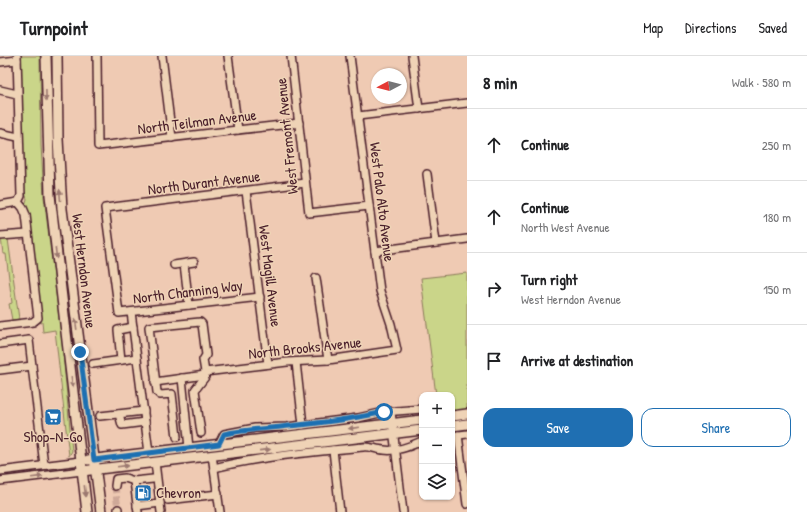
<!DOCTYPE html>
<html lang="en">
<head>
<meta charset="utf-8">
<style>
  :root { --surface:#fff; --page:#f6f6f6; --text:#202124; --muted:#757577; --line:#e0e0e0; --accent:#1f6fb2 }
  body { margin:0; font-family:"Patrick Hand",sans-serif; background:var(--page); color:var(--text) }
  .controls { position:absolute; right:12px; bottom:12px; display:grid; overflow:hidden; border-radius:8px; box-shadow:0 1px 3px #0004 }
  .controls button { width:36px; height:36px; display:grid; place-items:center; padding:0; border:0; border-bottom:1px solid var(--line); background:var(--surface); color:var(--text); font:20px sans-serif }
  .compass { position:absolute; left:371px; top:12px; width:36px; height:36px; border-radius:50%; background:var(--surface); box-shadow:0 1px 3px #0004; rotate:263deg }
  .stop { position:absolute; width:12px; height:12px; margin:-9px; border:3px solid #1f6fb2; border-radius:50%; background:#fff }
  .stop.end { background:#1f6fb2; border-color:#fff; box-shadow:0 1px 4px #0008 }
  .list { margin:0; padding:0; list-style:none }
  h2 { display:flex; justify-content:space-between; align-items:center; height:52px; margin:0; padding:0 16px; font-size:17px }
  h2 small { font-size:13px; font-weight:400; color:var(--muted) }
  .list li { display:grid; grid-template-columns:26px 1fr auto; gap:12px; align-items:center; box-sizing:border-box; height:72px; padding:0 16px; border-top:1px solid var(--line) }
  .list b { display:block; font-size:15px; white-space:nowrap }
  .list p { margin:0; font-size:13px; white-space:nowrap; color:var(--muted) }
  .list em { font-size:13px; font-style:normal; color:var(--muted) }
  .actions { display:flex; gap:8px; padding:12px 16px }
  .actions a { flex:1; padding:9px 0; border:1px solid var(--accent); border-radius:12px; text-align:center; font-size:14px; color:var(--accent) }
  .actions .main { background:var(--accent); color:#fff }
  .icon { flex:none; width:22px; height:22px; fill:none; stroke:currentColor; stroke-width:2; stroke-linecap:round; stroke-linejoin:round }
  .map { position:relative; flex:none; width:467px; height:456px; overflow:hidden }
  header { display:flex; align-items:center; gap:24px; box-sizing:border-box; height:56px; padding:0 20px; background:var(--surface); border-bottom:1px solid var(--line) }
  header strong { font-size:19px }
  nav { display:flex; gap:22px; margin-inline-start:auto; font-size:14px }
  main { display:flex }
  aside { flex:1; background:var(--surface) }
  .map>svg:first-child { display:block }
</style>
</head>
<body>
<header>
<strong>Turnpoint</strong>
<nav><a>Map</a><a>Directions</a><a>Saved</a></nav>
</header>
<main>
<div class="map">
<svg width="467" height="456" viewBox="0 0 467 456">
  <rect width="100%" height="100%" fill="#efcab3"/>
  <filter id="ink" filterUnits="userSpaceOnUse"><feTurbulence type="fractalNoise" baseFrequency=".025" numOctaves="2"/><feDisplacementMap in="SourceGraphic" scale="8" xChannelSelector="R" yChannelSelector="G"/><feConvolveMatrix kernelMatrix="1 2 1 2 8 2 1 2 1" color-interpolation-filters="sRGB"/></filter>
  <g filter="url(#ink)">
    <g fill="#cad589" stroke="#8a7a5a">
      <path d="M21,0H40L41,89L44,141L62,286L72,395L69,400L55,274L43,276L42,266L39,267L41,263L25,149L27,143L23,130Z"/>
      <path d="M1,182L8,183L19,263L12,264L9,248L12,247L6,198H3Z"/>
      <path d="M467,217V353L452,355V339H436L421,222Z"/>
    </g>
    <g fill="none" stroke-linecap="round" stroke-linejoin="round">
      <path stroke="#cea898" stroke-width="7" stroke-dasharray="7 3.5" stroke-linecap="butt" d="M115,430L118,453"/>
      <g stroke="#4a1f2b" stroke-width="10">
        <g id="minor">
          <path d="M17,0L21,140L18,146"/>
          <path d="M97,0L98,90L299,67"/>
          <path d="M162,0L172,82"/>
          <path d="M228,0L238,74"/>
          <path d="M291,0L309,157L369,150"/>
          <path d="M412,0L419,53"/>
          <path d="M0,6L17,4"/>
          <path d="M0,34L17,38"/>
          <path d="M358,60L467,47"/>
          <path d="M0,77L18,81"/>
          <path d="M427,118L436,187"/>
          <path d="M246,135L268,308"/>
          <path d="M0,149L18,146"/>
          <path d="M0,180L28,178"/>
          <path d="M375,195L467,183"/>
          <path d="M184,208L189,249"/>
          <path d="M174,209L194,206"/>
          <path d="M316,222L328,304"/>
          <path d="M260,241L119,257L105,152L305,127"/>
          <path d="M131,256L149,397"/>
          <path d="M0,270L33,266L38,262L26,159L23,152L18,146"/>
          <path d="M0,288L29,284L32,310L0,314"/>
          <path d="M121,304L118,274L133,271"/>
          <path d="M296,306L303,369"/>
          <path d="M93,308L137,302"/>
          <path d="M32,310L44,409"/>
          <path d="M182,322L189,392"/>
          <path d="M155,326L205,319"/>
          <path d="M391,356L403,456"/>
          <path d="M119,358L122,369L145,366"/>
          <path d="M100,360L144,355"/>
          <path d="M201,377L195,334L205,321V316"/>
          <path d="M458,379L467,448"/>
          <path d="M452,380L467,378"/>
          <path d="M177,381L172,338L160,339L157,336L149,271L200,266L202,268L206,299L203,304L205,316L287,306L328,304L397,294L391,268L380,235L350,0"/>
          <path d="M219,388L224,378L255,372L287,371L358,362L384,356L422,353"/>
          <path d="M333,394L340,456"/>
          <path d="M212,399L220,456"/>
          <path d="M155,406L161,456"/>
          <path d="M214,412C262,400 313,396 363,391C370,390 377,394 384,394C397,396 410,390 422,385"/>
          <path d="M0,415L81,405"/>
          <path d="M0,425L82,415"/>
          <path d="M134,425L138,456"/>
          <path d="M115,430L116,423L125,422L134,425L153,423"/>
          <path d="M168,444L218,438"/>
          <path d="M137,450L160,447"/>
          <path d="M118,453V456"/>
        </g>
      </g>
      <g stroke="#4a1f2b" stroke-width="12">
        <g id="major">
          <path d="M46,0L50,139L87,456"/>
          <path d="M57,0L58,83L62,153L101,456"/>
          <path d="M452,360L467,358"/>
          <path d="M452,370L467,368"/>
          <path d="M88,404L422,364"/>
          <path d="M82,415L422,374"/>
        </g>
      </g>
      <use href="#minor" stroke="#efd3b6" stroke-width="7"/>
      <use href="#major" stroke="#efd3b6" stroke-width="9"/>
    </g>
    <defs><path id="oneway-solid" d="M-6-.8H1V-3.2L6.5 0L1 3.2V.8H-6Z"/></defs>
    <g fill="#9c7970">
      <use href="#oneway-solid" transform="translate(46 39) rotate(89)"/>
      <use href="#oneway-solid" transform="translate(60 139) rotate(-95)"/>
      <use href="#oneway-solid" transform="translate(56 197) rotate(83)"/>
      <use href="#oneway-solid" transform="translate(76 268) rotate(-98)"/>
      <use href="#oneway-solid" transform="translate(72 326) rotate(83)"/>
      <use href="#oneway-solid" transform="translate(354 372) rotate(173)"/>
      <use href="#oneway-solid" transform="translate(265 394) rotate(-6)"/>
      <use href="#oneway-solid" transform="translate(123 410) rotate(-7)"/>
      <use href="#oneway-solid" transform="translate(37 421) rotate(-7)"/>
      <use href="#oneway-solid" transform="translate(85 435) rotate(83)"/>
    </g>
  </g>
  <g fill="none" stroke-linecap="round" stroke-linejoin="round" filter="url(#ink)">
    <path stroke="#1f6fb2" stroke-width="5" d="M80,296L94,404L219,388L224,378C247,373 267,373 289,370C321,367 353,363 384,356"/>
  </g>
  <defs>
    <g id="supermarket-square" transform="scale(0.9)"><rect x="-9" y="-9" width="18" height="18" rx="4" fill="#1f6fb2" stroke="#efd3b6"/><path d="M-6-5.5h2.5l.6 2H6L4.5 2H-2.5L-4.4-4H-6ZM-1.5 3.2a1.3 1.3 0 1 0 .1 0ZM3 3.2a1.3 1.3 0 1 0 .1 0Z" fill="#fff"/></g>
    <g id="fuel-square" transform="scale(0.9)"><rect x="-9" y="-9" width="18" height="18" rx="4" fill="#1f6fb2" stroke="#efd3b6"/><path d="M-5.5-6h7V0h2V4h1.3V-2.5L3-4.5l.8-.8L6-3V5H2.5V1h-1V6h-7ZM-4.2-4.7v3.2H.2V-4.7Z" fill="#fff"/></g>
  </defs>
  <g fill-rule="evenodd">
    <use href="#supermarket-square" x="53" y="361"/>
    <use href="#fuel-square" x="143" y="437"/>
  </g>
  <g text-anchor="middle" stroke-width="3" stroke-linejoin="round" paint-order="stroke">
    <g font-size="15" fill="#4a1f2b" stroke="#efd3b6">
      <text transform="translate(197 66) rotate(-7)" y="5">North Teilman Avenue</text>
      <text transform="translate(287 80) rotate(-96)" y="5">West Fremont Avenue</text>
      <text transform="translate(204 127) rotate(-7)" y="5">North Durant Avenue</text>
      <text transform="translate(382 146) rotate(83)" y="5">West Palo Alto Avenue</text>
      <text transform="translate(84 215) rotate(83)" y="5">West Herndon Avenue</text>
      <text transform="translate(270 220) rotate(83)" y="5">West Magill Avenue</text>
      <text transform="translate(188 236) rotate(-7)" y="5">North Channing Way</text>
      <text transform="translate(305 292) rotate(-6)" y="5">North Brooks Avenue</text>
    </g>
    <g font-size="15" fill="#4a1f2b" stroke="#efd3b6">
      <text x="53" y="386">Shop-N-Go</text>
      <text x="156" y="442" text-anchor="start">Chevron</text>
    </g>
  </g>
</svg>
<div class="controls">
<button>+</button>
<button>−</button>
<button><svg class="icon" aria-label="layers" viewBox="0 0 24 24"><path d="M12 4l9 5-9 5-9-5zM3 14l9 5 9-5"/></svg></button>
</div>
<svg class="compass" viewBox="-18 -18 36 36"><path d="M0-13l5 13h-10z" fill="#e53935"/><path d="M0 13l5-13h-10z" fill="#757577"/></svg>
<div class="stop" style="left:384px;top:356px"></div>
<div class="stop end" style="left:80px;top:296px"></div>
</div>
<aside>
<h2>8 min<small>Walk · 580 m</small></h2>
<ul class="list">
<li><svg class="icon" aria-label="ahead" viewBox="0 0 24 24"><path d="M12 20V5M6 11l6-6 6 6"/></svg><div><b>Continue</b></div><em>250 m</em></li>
<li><svg class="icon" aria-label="ahead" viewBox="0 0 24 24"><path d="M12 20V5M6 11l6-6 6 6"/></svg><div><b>Continue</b><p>North West Avenue</p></div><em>180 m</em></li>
<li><svg class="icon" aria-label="right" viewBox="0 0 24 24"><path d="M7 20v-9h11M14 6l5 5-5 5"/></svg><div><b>Turn right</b><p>West Herndon Avenue</p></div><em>150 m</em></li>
<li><svg class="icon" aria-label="arrive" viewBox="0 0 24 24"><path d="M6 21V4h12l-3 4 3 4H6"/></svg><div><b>Arrive at destination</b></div></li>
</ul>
<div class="actions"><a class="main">Save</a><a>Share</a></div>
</aside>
</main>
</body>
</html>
